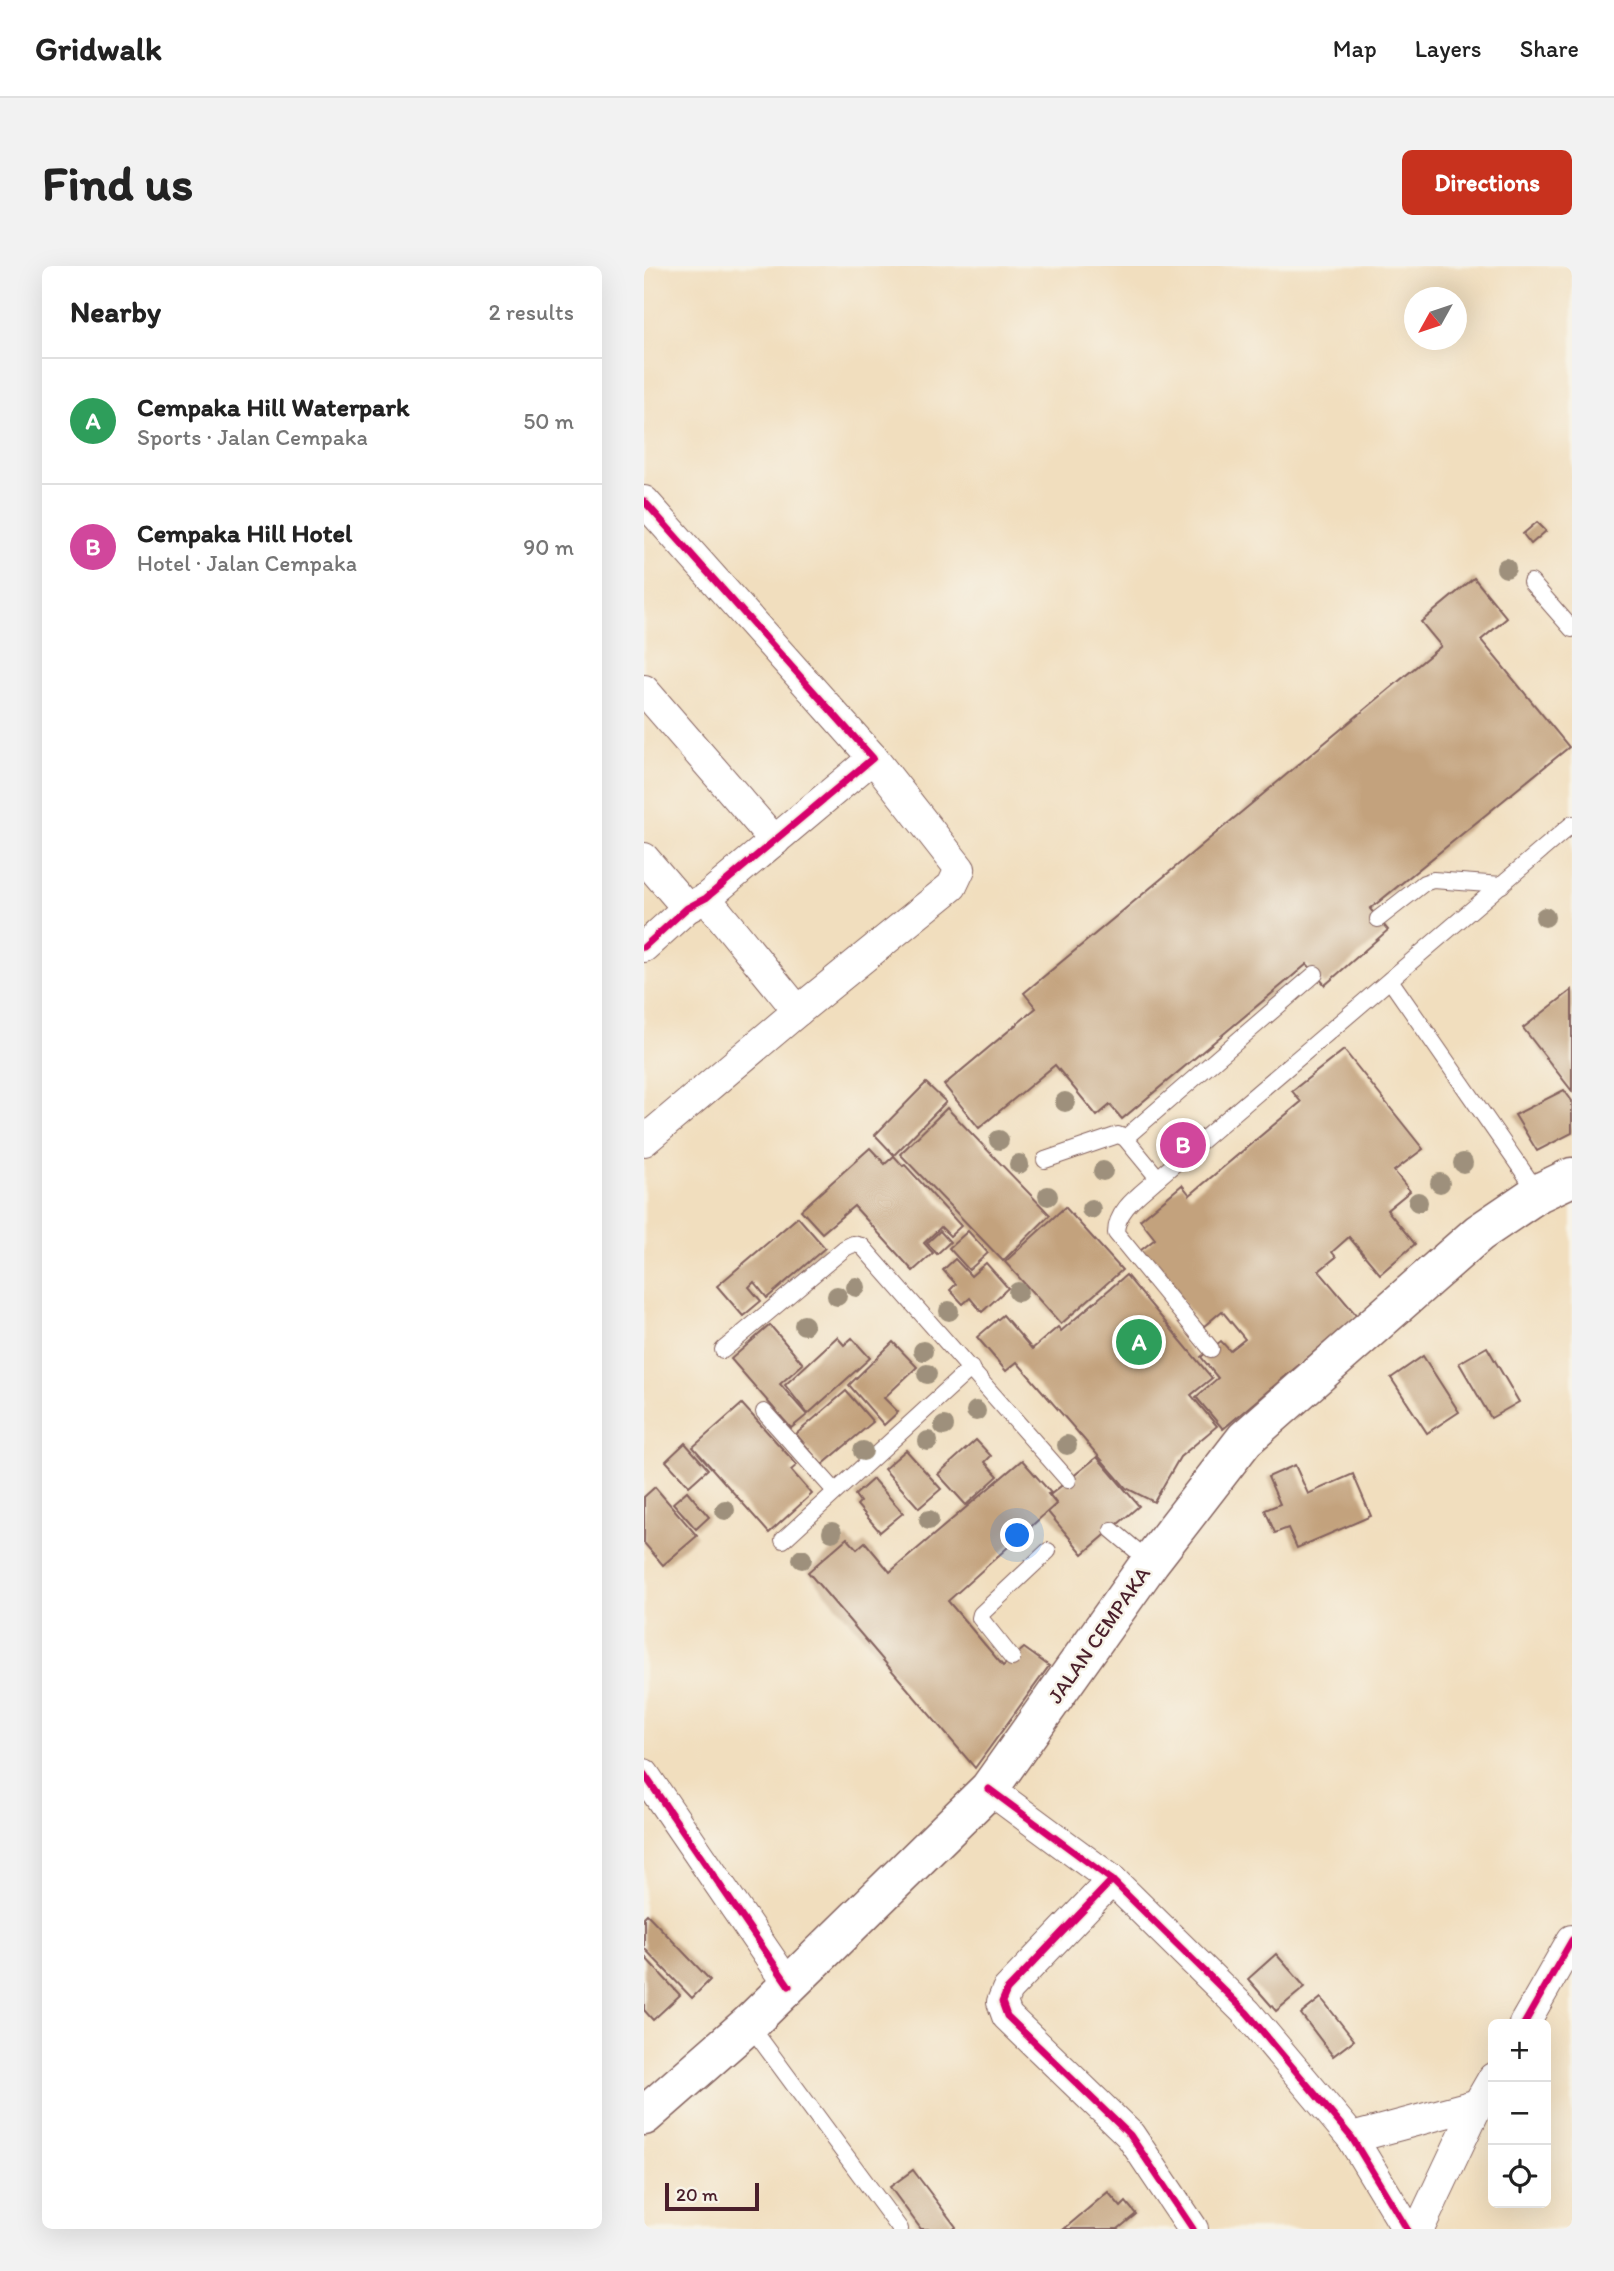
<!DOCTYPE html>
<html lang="en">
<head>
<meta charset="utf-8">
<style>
  :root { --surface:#fff; --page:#f2f2f2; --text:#222; --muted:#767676; --line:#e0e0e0; --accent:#c8321e }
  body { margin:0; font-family:Itim,sans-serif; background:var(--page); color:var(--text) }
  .controls { position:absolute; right:21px; bottom:21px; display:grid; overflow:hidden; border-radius:10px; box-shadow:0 7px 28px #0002 }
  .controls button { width:63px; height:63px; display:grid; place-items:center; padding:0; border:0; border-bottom:2px solid var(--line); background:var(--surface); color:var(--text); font:35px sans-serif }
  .compass { position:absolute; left:760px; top:21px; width:63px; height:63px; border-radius:50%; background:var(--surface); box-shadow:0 7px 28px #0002; rotate:230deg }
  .scale { position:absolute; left:21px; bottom:18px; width:94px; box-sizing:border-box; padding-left:7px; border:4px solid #4a1f2b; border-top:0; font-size:19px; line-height:24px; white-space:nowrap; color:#4a1f2b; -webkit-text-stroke:5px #f7f3e8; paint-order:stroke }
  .you { position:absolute; left:374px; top:1270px; width:24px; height:24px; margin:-18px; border:5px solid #fff; border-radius:50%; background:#1a73e8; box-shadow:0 0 0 10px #1a73e833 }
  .badge { display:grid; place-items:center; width:46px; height:46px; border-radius:50%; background:var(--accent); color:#fff; font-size:23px; font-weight:700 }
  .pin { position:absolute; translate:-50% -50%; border:4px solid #fff; box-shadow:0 2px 7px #0006 }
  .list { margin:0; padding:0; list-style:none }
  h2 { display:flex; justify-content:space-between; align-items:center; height:91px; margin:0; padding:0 28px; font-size:30px }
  h2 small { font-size:23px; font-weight:400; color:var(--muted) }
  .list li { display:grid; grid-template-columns:46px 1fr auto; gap:21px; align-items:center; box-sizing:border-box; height:126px; padding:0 28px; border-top:2px solid var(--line) }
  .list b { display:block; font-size:26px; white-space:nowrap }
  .list p { margin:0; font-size:23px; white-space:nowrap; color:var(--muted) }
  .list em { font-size:23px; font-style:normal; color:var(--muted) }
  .icon { flex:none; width:38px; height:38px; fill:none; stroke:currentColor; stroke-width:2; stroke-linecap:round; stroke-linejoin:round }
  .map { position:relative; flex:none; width:928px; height:1963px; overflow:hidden; border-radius:10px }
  header { display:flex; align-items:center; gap:42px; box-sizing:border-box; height:98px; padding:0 35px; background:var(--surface); border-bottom:2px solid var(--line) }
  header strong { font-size:33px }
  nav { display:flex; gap:38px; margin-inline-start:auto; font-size:24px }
  .intro { display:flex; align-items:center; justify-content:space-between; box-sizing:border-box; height:168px; padding:0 42px }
  h1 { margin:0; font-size:49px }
  .button { padding:18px 32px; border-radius:10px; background:var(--accent); color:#fff; font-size:24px; font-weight:700 }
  main { display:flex; gap:42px; padding:0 42px }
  aside { flex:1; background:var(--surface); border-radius:10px; box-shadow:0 7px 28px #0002 }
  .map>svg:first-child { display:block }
</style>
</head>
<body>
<header>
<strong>Gridwalk</strong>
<nav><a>Map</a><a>Layers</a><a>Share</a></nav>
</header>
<div class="intro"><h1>Find us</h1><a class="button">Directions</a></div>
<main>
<aside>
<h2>Nearby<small>2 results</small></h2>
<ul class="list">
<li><span class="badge" style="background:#2e9e5b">A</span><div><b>Cempaka Hill Waterpark</b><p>Sports · Jalan Cempaka</p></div><em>50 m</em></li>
<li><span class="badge" style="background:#d1479c">B</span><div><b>Cempaka Hill Hotel</b><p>Hotel · Jalan Cempaka</p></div><em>90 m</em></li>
</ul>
</aside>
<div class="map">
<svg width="928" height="1963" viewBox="0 0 928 1963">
  <rect width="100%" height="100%" fill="#f7f3e8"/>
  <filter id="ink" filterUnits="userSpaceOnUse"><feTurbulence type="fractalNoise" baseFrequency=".0143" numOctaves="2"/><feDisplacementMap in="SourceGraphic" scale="14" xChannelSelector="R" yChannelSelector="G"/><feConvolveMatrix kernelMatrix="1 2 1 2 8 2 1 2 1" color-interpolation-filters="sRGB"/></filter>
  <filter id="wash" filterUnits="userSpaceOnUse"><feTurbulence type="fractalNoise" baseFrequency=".00686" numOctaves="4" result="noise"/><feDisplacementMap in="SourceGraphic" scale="28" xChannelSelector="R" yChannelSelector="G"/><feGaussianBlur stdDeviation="1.57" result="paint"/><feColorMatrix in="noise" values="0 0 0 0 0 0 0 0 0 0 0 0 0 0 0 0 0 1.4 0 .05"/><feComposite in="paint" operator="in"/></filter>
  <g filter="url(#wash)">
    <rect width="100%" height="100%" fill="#f1debe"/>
    <g id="blocks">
      <g fill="#c3a27d">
        <path d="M893,256L902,265L887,278L879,268Z"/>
        <path d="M830,312L863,352L837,374L925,481L726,643L744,664L681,719L663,698L478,853L466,839L453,850L411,799L335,862L300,819L392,742L380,727L797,380L777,356Z"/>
        <path d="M928,724V825L879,762Z"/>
        <path d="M700,784L779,883L750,905L766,925L743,944L771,978L736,1008L705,971L688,986L692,991L675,1005L713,1050L579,1163L552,1131L574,1112L557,1091L577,1075L586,1085L601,1073L578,1045L559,1061L496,985L511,973L496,954L538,919L546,929L657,836L648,825Z"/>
        <path d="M282,817L302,836L250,889L231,869Z"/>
        <path d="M920,824L928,835V867L893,885L871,849Z"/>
        <path d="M303,842L406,949L359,995L256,888Z"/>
        <path d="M226,882L241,898L250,890L259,900L261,899L317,960L306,970L297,961L280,977L289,987L269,1005L210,940L178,967L157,944Z"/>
        <path d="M421,941L478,1004L417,1058L361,996Z"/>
        <path d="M154,951L181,982L123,1032L110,1016L105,1021L117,1035L99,1050L73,1020Z"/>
        <path d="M296,965L306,976L293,988L283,977Z"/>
        <path d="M324,965L344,987L325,1004L305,982Z"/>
        <path d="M311,993L327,1010L342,997L364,1022L338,1046L326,1032L319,1038L306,1024L312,1018L299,1004Z"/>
        <path d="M482,1009L568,1112L547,1129L573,1160L536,1191L510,1236L482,1222L373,1096L362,1105L333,1071L359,1049L388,1083L414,1061L417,1065Z"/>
        <path d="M126,1059L159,1098L136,1118L163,1149L147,1162L87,1093Z"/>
        <path d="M193,1071L200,1079L208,1072L226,1092L164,1148L141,1119Z"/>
        <path d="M249,1076L273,1101L240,1132L254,1146L240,1159L205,1119Z"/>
        <path d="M843,1081L875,1136L847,1152L815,1097Z"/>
        <path d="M779,1090L815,1146L783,1167L747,1112Z"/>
        <path d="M202,1125L229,1156L178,1199L152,1168Z"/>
        <path d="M98,1138L153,1199L147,1204L168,1228L125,1267L49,1181Z"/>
        <path d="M332,1174L347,1190L341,1196L354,1210L322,1239L294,1208Z"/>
        <path d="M41,1177L64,1203L45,1220L22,1195Z"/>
        <path d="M262,1184L297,1223L275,1242L240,1203Z"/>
        <path d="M453,1191L495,1240L439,1288L404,1246L413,1238L406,1229Z"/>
        <path d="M378,1194L407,1227L404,1228L412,1238L304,1335L359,1400L380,1382L405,1400L331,1502L164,1306L203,1272L213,1283L221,1276L246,1306Z"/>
        <path d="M651,1199L664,1228L709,1208L727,1250L653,1282L644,1262L631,1267L621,1244L636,1238L624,1211Z"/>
        <path d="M229,1213L259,1247L236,1266L213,1239L216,1236L211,1229Z"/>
        <path d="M11,1221L53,1270L19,1299L0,1277V1231Z"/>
        <path d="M43,1225L65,1251L52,1263L29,1237Z"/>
        <path d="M3,1648L66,1714L48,1732L0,1682V1651Z"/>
        <path d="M632,1688L661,1721L632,1745L604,1713Z"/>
        <path d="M0,1690L36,1729L9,1754L0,1744Z"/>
        <path d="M677,1732L710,1774L689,1790L657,1748Z"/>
        <path d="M269,1904L312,1961L310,1963H277L246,1921Z"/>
        <path d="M464,1926L477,1941L482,1936L492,1948L474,1963H420Z"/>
      </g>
    </g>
  </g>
  <g filter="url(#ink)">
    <use href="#blocks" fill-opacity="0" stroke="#84625e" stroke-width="2"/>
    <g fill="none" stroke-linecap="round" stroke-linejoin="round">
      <g stroke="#84625e" stroke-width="18">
        <g id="lane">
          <path d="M887,316L928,363"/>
          <path d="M734,653L780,617L789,614L858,619"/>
          <path d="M746,714L894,927"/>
          <path d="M481,872L671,708"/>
          <path d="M401,894L474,869L481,872L514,912"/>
          <path d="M567,1083L472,967C472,943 498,927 514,912L928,558"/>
          <path d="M79,1084L201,982L209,978L218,980L424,1214"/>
          <path d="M120,1146L191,1225"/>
          <path d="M468,1264L506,1296"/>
          <path d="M139,1274L327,1102"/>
          <path d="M368,1392L336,1352L337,1348L404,1285"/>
          <path d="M105,1758L256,1963"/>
        </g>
      </g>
      <g stroke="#84625e" stroke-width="32">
        <g id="street">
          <path d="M0,235L229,492L62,632L43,642L0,681"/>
          <path d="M0,424L131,575"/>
          <path d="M0,592L43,642"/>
          <path d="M62,632L154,745"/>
          <path d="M0,875L154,745L308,620L316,603L229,492"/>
          <path d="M0,1508L145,1720"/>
          <path d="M345,1523L468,1614L603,1747L708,1872L763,1963"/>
          <path d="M468,1614L363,1724L358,1736L363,1750L486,1869L549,1963"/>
          <path d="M880,1758L928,1674"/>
          <path d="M708,1872L834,1838"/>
          <path d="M775,1963L834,1838L849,1812"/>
        </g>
      </g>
      <g stroke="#84625e" stroke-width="41">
        <path id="secondary" d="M0,1850L105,1758L345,1523L506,1296L601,1173L835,967L894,927L928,911"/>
      </g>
      <use href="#lane" stroke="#fff" stroke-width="16"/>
      <use href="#street" stroke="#fff" stroke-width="30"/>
      <use href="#secondary" stroke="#fff" stroke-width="38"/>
      <g stroke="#f7f3e8" stroke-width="11">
        <g id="cycleway">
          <path d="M0,235L229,492L62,632L43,642L0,681"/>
          <path d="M0,1508L145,1720"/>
          <path d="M345,1523L468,1614L603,1747L708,1872L763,1963"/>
          <path d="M468,1614L363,1724L358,1736L363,1750L486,1869L549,1963"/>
          <path d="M880,1758L928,1674"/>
        </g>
      </g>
      <use href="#cycleway" stroke="#d6006c" stroke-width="7"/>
    </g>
    <g fill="#9e907b">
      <circle cx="862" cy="302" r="10"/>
      <circle cx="901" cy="651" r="10"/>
      <circle cx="421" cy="836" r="10"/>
      <circle cx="355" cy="874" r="10"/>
      <circle cx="819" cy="897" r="10"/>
      <circle cx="375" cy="898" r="10"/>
      <circle cx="459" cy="905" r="10"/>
      <circle cx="796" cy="917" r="10"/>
      <circle cx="404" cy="930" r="10"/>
      <circle cx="774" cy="936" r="10"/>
      <circle cx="447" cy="943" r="10"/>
      <circle cx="212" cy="1021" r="10"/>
      <circle cx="374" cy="1026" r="10"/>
      <circle cx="193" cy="1030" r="10"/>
      <circle cx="305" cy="1045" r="10"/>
      <circle cx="160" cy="1059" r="10"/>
      <circle cx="279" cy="1085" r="10"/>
      <circle cx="283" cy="1108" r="10"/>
      <circle cx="332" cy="1145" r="10"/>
      <circle cx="300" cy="1160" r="10"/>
      <circle cx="284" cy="1175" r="10"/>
      <circle cx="423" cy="1179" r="10"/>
      <circle cx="219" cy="1185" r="10"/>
      <circle cx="81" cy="1244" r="10"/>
      <circle cx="285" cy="1254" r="10"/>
      <circle cx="188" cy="1266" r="10"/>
      <circle cx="158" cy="1293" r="10"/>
    </g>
  </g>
  <g text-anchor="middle" stroke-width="5" stroke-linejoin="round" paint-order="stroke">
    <g font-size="21" fill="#4a1f2b" stroke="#f7f3e8">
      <text transform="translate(455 1369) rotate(-55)" y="7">JALAN CEMPAKA</text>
    </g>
  </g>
</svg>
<div class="controls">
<button>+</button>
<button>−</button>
<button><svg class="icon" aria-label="locate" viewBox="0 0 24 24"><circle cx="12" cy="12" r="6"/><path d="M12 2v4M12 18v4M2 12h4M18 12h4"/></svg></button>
</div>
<svg class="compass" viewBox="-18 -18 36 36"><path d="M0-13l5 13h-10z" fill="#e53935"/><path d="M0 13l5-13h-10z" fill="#767676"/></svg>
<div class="scale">20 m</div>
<div class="you"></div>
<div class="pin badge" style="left:495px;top:1076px;background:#2e9e5b">A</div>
<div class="pin badge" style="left:539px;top:879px;background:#d1479c">B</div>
</div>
</main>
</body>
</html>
